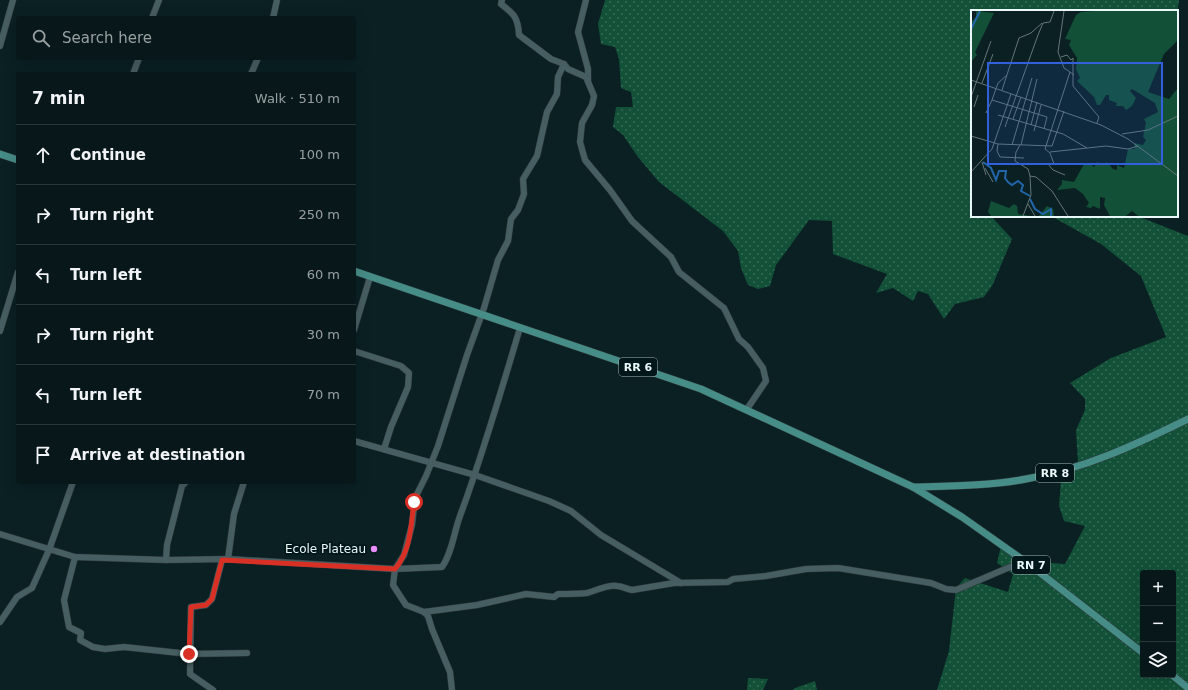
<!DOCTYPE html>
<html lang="en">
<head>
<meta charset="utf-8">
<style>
  :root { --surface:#08181a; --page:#162527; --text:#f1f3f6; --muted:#98a0a2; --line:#293739 }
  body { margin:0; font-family:"DejaVu Sans",sans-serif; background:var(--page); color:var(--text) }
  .controls { position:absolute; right:12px; bottom:12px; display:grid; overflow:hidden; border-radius:4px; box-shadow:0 4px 16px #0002 }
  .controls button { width:36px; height:36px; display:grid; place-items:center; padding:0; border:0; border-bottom:1px solid var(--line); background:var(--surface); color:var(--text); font:20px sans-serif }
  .stop { position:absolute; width:12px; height:12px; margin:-9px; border:3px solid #d93025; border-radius:50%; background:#fff }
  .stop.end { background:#d93025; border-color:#fff; box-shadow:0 1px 4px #0008 }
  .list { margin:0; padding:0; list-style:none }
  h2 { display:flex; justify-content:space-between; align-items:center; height:52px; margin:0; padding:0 16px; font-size:17px }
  h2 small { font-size:13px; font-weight:400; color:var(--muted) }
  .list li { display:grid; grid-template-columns:26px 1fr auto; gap:12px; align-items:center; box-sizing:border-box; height:60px; padding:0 16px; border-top:1px solid var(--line) }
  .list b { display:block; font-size:15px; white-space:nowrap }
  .list em { font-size:13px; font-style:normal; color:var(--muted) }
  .icon { flex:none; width:22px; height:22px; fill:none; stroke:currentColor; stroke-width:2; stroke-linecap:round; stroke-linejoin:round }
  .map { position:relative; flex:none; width:1188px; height:690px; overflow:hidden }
  .search { position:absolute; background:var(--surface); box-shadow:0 4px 16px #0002; left:16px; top:16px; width:340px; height:44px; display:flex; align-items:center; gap:10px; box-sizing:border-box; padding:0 14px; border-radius:4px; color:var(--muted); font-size:15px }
  .panel { position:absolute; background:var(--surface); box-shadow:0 4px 16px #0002; left:16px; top:72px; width:340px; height:412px; border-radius:4px }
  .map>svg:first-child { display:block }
</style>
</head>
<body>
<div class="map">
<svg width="1188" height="690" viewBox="0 0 1188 690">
  <defs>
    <pattern id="grass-dots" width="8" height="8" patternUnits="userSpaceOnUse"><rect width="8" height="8" fill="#125137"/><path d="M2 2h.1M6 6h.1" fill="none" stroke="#356b55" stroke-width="1.8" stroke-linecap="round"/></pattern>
  </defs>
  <rect width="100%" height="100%" fill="#0a2023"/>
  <g fill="url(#grass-dots)" fill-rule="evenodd">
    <path d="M605,0H1179L1177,14V11H972V190L970,194L972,196V216H991L1012,239L993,284L984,297L955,304L944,319L928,294L918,291L913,301L893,288L876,293L887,274L833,254L832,221L809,220L776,265L770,286L758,289L748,285L741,268L738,251L723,231L659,182L638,157L623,135L613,127L616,107H633L631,92L621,88L619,59L615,47L601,44L598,24Z"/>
    <path d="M1051,216H1137L1188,236V690H937L949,651L956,588L965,578L1008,592L1013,574L997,563L1001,546L1039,562L1065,564L1085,526L1064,521L1059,506L1062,467L1078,462L1076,430L1085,410V399L1070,383L1111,358L1166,337L1141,276L1101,244ZM1143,573H1173V675H1143Z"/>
    <path d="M748,678L768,679L763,690H747Z"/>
    <path d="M815,681L817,690H793L795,688Z"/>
  </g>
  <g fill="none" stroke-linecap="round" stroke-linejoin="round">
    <g stroke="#2f393c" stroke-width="7">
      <g id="minor">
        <path d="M502,0L501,4C514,14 518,17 519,35L551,59L564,64"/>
        <path d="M586,0L578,32L588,69V81"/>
        <path d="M152,18L159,0"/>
        <path d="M273,18L277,0"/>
        <path d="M0,46L13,0"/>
        <path d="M133,74L139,58"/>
        <path d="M251,74L258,58"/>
        <path d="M354,330L370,277"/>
        <path d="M0,331L18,272"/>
        <path d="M354,351L401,366L409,373L408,387L391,427L384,449"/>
        <path d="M354,441L475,475L549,501L571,511L601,535L681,583"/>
        <path d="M0,534L75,557L166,560L228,559L395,569L442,567C452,553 454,532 460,516C483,454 501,391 520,328"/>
        <path d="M75,557L64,600L69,627L81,633L80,640L93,647L105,649L124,647L189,654L247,653"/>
        <path d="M228,559L234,514L244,482"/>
        <path d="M166,560L167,545L182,486L186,482"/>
        <path d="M424,612L477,605L526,594L554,597L558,594C568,594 577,594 587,593C595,591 608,584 617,586C622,586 626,589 632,590L674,583L728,582L733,579L766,576L806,569L838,568L931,583L946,589L956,590L1010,567L1030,565"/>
        <path d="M0,622L17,597L32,588L49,550L73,482"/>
        <path d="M213,690L190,674L191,607L206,605L212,599L222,560"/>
        <path d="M452,690L450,672L432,629L428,616L424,612L406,605L393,585L395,569L404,555L412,525L415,498L426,476L438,446L467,355L484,308L498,260L508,241L511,219L518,210L524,194L523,179L537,156L547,112L557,94L558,77L564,64L568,69L586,77L594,96L592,105L582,123L580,142L585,160L610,190L632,221L671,257L679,272L724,308L739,339L748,347L763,368L766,381L747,409"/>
      </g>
    </g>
    <g stroke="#2f393c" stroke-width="8">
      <g id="major">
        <path d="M0,154L18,160"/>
        <path d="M354,271L701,389L913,487L962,517L1030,565L1143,653"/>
        <path d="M913,487C951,486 989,486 1026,479C1084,469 1135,445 1188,419"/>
        <path d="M1172,675L1188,688"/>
      </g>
    </g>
    <use href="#minor" stroke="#465d61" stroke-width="6"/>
    <use href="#major" stroke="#468c87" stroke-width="7"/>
  </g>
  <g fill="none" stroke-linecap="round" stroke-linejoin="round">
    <path stroke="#d93025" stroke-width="5" d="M189,654L191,607L206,605L212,599L222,560L395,569C411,550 411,525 414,502"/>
  </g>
  <circle fill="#ea8dfd" stroke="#02171a" stroke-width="1.5" cx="374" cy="549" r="4"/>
  <g text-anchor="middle" stroke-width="3.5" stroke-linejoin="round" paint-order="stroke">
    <g fill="#02171a" stroke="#a5b4b7" stroke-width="1">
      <rect x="619" y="358" width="38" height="18" rx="3"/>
      <rect x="1036" y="464" width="38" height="18" rx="3"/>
      <rect x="1012" y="556" width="38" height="18" rx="3"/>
    </g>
    <g font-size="11" font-weight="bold" fill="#ebf8fa">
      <text x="638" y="371">RR 6</text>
      <text x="1055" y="477">RR 8</text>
      <text x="1031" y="569">RN 7</text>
    </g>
    <g font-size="12" fill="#ebf8fa" stroke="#02171a" text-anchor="end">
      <text x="366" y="553">Ecole Plateau</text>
    </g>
  </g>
  <g transform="translate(971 10)">
    <rect width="207" height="207" fill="#0a2023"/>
    <path d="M5,1L23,3L4,42L6,45L0,52V12L5,7ZM125,1H207V30L193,44L177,82L198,89L207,78V206H167L161,201L155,206H139L133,195L134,188L129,187V199L122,196L120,198L115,197L118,193L112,184L104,178L86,180L91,174V170L103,172L113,154L118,153L123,157L126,152L131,155L136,152L142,159L146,160V155L153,158L157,139H164L163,133L172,135L175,130L172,127L175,113L173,109L187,102L184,93L161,79L159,81L165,88L161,96L155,100L152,96H145L146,93L138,90V85H135L129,95H126L123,87L106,71L109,68L105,59L106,48L98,35L100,30L94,29L105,5L110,2ZM20,191L38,198L43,194L46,196L47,204L60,206H20L17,202ZM76,196L82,199L83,206H68Z" fill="#125137"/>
    <path fill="none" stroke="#2265a9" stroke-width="2" d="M0,19L9,1M12,152L20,158L25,170L28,161H35L34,168L37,172L41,175L47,171L52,175L50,181L59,186M59,189L64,199L72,204L80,199V206"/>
    <path fill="none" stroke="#647679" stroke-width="1" d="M93,1L87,42L93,58L99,62M90,47L96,45L100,50L102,48V76L128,107L126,113M36,65L27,73L21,90L76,107L73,119M0,70L130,115L157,129L207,166M11,73L22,44M31,80L48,28L60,23L71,13M0,87L20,31M3,97L7,85M15,103L21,90M27,105L92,124L116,138M42,109L50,87M60,115L66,92M34,117L67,25L72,13L79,12L83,1M63,121L70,95M151,124L177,120L207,106M0,126L27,134L81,136L93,101M27,134L26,141L29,147L53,148M41,135L61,68M49,135L45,142L44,151L57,159L59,166L65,167L81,181L97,206M50,135L66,69M79,142L135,136L157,139L167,136M11,152L15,165M83,154H77L82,160L94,165M94,154H83L79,143L74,139L99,62L103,65M14,158L22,172M0,162L21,139L40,84M57,194L64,206M52,206L60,185L59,166"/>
    <path fill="#325fdb" fill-opacity="0.15" stroke="#325fdb" stroke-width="2" d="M17,53H191V154H17Z"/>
    <rect width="207" height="207" fill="none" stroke="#ebf8fa" stroke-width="2"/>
  </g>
</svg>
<div class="controls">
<button>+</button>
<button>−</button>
<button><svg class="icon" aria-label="layers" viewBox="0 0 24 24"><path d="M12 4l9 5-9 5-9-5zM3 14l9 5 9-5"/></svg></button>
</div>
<div class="stop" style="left:414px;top:502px"></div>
<div class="stop end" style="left:189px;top:654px"></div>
<div class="search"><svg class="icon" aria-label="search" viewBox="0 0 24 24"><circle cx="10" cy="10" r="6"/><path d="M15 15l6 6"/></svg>Search here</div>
<section class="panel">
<h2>7 min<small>Walk · 510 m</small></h2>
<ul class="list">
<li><svg class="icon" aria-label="ahead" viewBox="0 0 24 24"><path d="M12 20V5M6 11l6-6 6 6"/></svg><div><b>Continue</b></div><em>100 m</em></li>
<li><svg class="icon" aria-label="right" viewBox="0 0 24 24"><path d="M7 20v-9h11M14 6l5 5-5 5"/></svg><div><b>Turn right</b></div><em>250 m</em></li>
<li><svg class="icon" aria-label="left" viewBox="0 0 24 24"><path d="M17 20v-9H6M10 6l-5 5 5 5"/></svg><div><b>Turn left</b></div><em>60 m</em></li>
<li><svg class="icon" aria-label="right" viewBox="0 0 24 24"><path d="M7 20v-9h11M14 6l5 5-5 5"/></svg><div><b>Turn right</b></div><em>30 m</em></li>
<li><svg class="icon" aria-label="left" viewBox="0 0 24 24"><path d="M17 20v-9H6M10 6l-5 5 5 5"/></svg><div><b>Turn left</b></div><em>70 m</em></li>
<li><svg class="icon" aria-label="arrive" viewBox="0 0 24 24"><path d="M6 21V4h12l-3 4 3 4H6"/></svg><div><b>Arrive at destination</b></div></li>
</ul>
</section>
</div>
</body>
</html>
